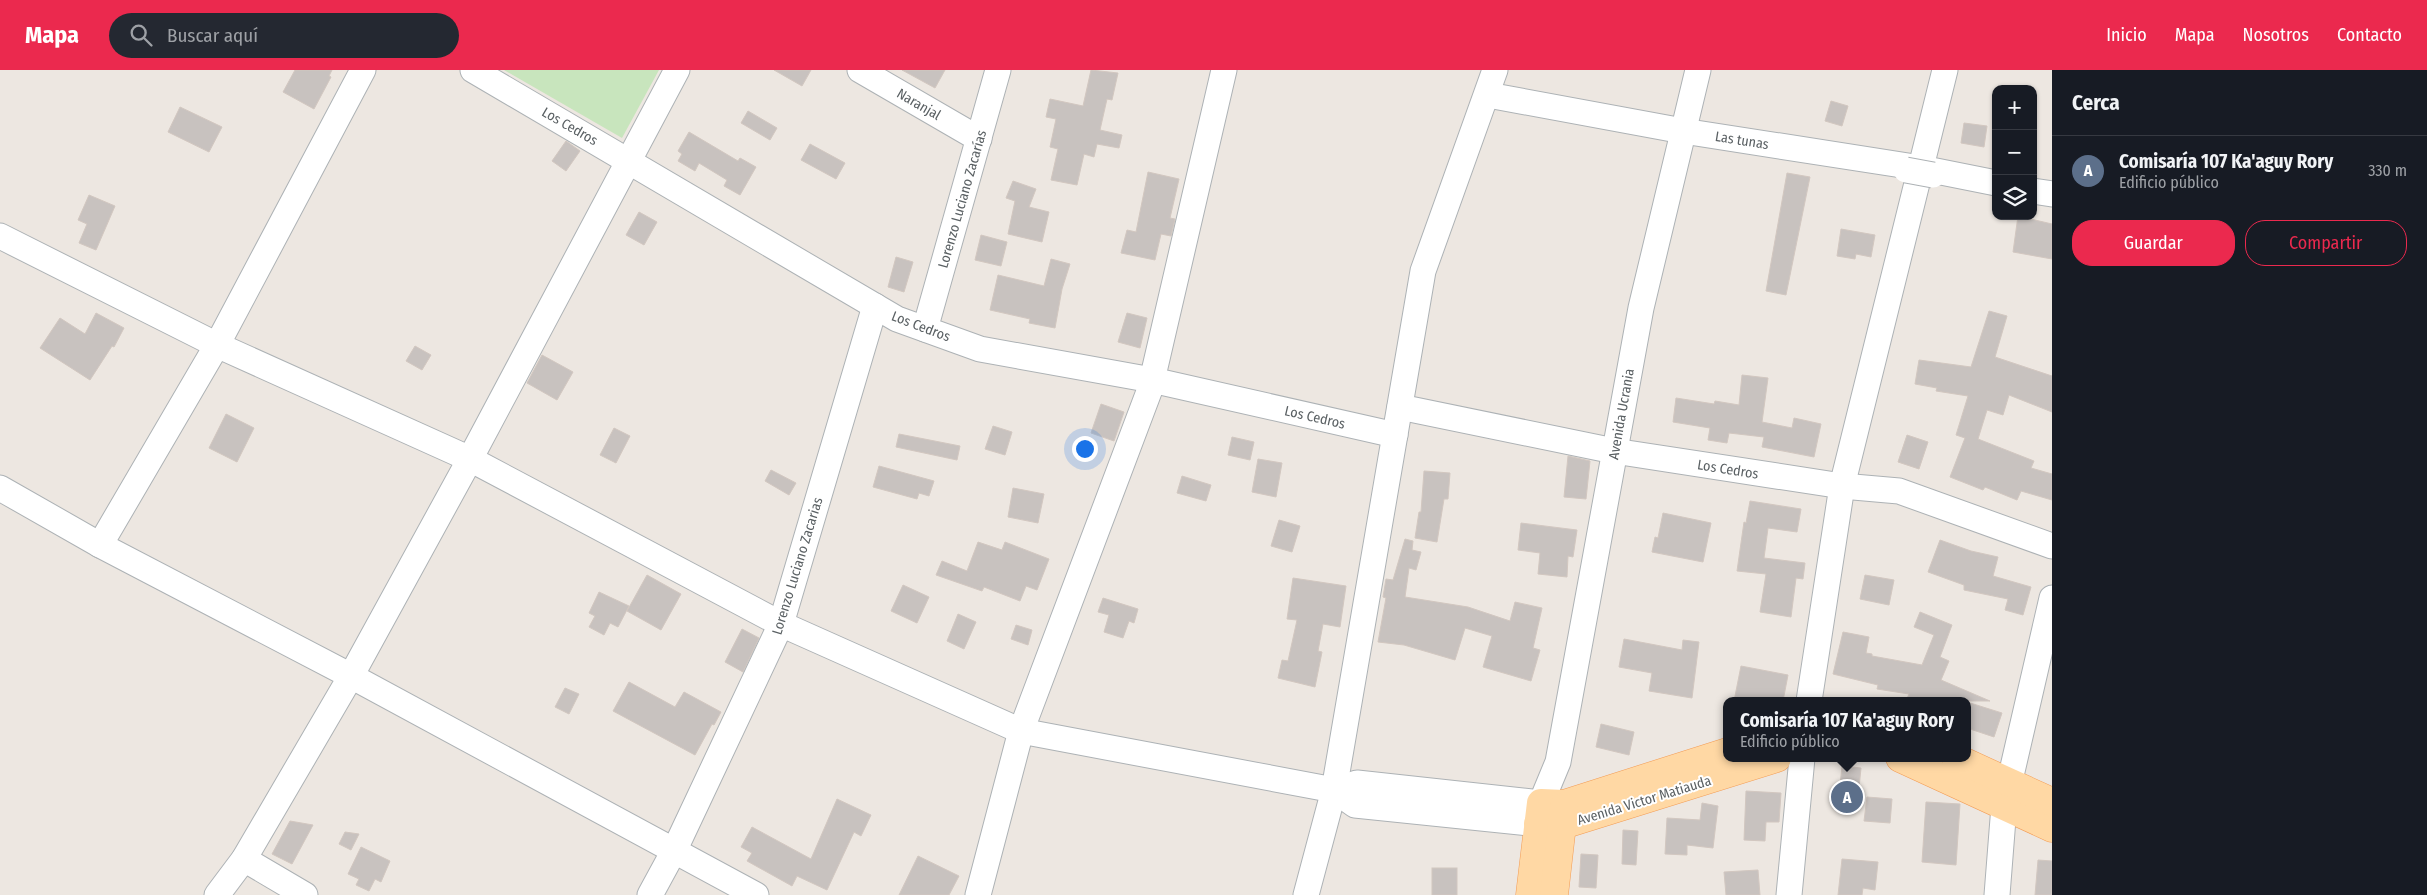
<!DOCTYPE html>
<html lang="es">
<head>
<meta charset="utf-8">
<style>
  :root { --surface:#171b24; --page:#242831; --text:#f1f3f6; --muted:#9ea1a6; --line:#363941; --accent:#eb294e }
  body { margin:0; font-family:"Fira Sans Condensed",sans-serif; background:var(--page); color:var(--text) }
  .controls { position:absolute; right:15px; top:15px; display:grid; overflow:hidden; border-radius:10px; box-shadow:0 1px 4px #0004 }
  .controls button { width:45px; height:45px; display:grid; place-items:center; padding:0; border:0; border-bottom:1px solid var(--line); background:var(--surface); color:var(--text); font:25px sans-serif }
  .you { position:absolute; left:1084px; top:378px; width:18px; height:18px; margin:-12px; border:4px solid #fff; border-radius:50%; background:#1a73e8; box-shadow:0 0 0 8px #1a73e833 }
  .badge { display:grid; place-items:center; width:32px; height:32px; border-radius:50%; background:var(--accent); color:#fff; font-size:16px; font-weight:700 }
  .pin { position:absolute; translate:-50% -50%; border:2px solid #fff; box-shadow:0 1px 5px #0006 }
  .popup { position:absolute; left:1723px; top:627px; width:248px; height:65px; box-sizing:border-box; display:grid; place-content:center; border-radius:10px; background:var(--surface); filter:drop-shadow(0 1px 4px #0005); font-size:16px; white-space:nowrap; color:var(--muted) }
  .popup b { font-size:19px; color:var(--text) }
  .popup::after { content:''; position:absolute; left:50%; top:100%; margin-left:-10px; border:10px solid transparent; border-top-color:var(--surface) }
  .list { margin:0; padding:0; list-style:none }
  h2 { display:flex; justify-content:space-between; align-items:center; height:65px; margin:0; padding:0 20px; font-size:21px }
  h2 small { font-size:16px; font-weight:400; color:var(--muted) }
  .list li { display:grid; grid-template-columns:32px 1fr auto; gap:15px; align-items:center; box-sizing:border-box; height:70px; padding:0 20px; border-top:1px solid var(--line) }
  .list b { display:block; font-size:19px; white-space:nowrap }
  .list p { margin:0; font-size:16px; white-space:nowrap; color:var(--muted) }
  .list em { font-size:16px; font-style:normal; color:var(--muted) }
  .actions { display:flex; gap:10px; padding:15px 20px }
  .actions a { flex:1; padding:11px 0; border:1px solid var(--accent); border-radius:20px; text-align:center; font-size:18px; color:var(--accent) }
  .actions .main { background:var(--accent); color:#fff }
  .icon { flex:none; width:28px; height:28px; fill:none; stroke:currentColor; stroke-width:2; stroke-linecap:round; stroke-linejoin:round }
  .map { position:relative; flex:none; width:2052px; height:825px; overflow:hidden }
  header { display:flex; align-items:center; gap:30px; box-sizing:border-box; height:70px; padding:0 25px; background:var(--accent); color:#fff }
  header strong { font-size:24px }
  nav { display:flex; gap:28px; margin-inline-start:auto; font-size:18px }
  .search { width:350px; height:45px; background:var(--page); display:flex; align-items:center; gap:12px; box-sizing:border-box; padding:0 18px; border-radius:28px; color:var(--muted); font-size:19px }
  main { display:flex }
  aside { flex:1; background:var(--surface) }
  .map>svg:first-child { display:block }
</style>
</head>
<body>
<header>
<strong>Mapa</strong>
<div class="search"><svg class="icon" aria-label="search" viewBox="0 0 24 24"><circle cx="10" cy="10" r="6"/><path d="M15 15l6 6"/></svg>Buscar aquí</div>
<nav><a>Inicio</a><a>Mapa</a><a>Nosotros</a><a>Contacto</a></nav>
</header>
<main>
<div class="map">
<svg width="2052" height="825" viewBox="0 0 2052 825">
  <rect width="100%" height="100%" fill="#ede7e1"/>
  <path fill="#c8e5bd" d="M504,0H659L622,68Z"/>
  <g fill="#c8c2bf" stroke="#d2c7c0">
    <path d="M295,0H332L329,6L331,7L314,39L283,22Z"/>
    <path d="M774,0H811L802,16Z"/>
    <path d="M902,0H945L935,18Z"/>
    <path d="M1091,0L1118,3L1112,30L1107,29L1100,60L1122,65L1119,78L1097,74L1094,87L1084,84L1077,115L1051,110L1058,79L1050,77L1056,49L1046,47L1050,29L1083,36Z"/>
    <path d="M1831,31L1848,36L1842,56L1825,51Z"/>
    <path d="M180,37L222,57L209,82L168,62Z"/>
    <path d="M748,41L777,58L770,70L741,53Z"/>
    <path d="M1964,53L1987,56L1984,77L1961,73Z"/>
    <path d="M689,62L738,91L740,88L756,97L740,125L724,116L727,110L699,93L695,101L678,91L682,84L678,81Z"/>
    <path d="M566,71L580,81L566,101L552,91Z"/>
    <path d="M810,74L845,93L836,109L801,90Z"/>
    <path d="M1148,102L1179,109L1170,148L1175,149L1171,166L1161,164L1155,190L1121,183L1127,160L1136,162Z"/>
    <path d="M1787,103L1810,107L1786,225L1766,221Z"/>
    <path d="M1013,111L1036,119L1029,137L1049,142L1042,172L1008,164L1015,131L1006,128Z"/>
    <path d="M89,125L115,136L96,180L79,173L87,154L78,150Z"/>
    <path d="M639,142L657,152L644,175L626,165Z"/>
    <path d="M2018,146L2052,154V189L2013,182Z"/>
    <path d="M1841,159L1875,165L1871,187L1856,184L1855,189L1837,186Z"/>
    <path d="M981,165L1007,172L1001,196L975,190Z"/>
    <path d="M896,187L913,192L904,222L888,217Z"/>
    <path d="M1051,189L1070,194L1062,219L1055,258L1029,253L1030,249L990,240L998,205L1044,216Z"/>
    <path d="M1989,241L2007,246L1995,287L2052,306V342L2009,325L2003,345L1987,340L1978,369L2034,391L2031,398L2052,404V430L2021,421L2017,430L1985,417L1983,420L1950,407L1965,368L1956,365L1968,326L1936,321L1937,318L1915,314L1919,290L1971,297Z"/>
    <path d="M96,243L124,258L114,277L112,276L90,310L40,278L60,248L85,264Z"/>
    <path d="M1127,243L1147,248L1140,278L1118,272Z"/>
    <path d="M415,276L431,285L422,300L406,291Z"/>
    <path d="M542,285L573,302L557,330L527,313Z"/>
    <path d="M1742,305L1768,308L1762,352L1792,358L1794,348L1821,354L1814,387L1762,377L1764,367L1729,363L1727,373L1708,370L1710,358L1673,352L1676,328L1714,334L1715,331L1739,335Z"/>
    <path d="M1101,334L1124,342L1114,371L1091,363Z"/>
    <path d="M226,344L254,358L237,392L209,378Z"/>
    <path d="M993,356L1012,362L1005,385L985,379Z"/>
    <path d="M614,358L630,366L616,393L600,385Z"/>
    <path d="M899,364L960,376L957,390L896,377Z"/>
    <path d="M1907,365L1928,372L1919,399L1898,392Z"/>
    <path d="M1232,367L1254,372L1250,390L1228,385Z"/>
    <path d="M1568,386L1590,391L1586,429L1564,427Z"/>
    <path d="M1258,389L1282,393L1276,427L1252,422Z"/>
    <path d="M879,396L934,411L929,426L919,423L917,429L873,417Z"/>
    <path d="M771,400L796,413L789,425L765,411Z"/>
    <path d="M1424,401L1450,403L1448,429H1444L1437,472L1415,468L1419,442H1421Z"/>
    <path d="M1182,406L1211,415L1206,431L1177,423Z"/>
    <path d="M1013,418L1044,424L1038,453L1008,447Z"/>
    <path d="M1750,431L1801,439L1797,462L1768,458L1764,488L1805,493L1803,509L1796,508L1791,547L1760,542L1766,504L1737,501L1744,452L1746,453Z"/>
    <path d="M1663,443L1711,453L1703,492L1652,482L1655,467L1658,468Z"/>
    <path d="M1279,450L1300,456L1292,482L1271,476Z"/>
    <path d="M1521,453L1577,460L1573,487L1568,486L1567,507L1538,504L1540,483L1518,480Z"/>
    <path d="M1405,469L1413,471L1412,480L1421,482L1416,500L1409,498L1405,527L1468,537L1510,551L1515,532L1542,538L1533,578L1540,580L1531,611L1483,597L1492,566L1465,558L1455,590L1404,575L1378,572L1386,528L1383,527L1386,509L1393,510Z"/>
    <path d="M1940,470L1971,481L1998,487L1993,506L2031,517L2023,545L2005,540L2008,529L1964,520V515L1928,502Z"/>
    <path d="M978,472L1002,480L1005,472L1049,489L1037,520L1026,516L1020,531L984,517L982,521L936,505L942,491L967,501Z"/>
    <path d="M647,505L681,524L661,560L627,541Z"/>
    <path d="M1865,505L1894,510L1889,535L1860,529Z"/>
    <path d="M1293,508L1346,516L1340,557L1323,554L1318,581L1322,582L1315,617L1278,608L1282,590L1288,591L1297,550L1287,549Z"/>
    <path d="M903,515L929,527L917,553L891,541Z"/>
    <path d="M599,522L629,536L618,557L610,553L604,565L589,557L595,546L589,543Z"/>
    <path d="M1103,528L1138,539L1134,553L1129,551L1123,568L1104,562L1109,545L1098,542Z"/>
    <path d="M1920,542L1952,555L1940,587L1949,591L1941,610L1990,631H1906L1909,624L1877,619L1878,615L1833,604L1843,562L1869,567L1866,583L1872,584V586L1922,595L1934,565L1914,557Z"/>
    <path d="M958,544L976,552L964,579L947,571Z"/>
    <path d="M1016,555L1032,560L1028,575L1011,569Z"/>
    <path d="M742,559L759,568L743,602L725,592Z"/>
    <path d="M1624,569L1682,580L1683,570L1699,572L1692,628L1649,621L1652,603L1619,597Z"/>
    <path d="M1741,596L1788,605L1783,631H1734Z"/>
    <path d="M629,612L675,637L684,622L721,642L714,655L712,654L695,685L613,641Z"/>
    <path d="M565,618L579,624L569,644L555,637Z"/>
    <path d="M1967,632L2002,643L1994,667L1967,658Z"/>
    <path d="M1601,654L1634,662L1629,685L1596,677Z"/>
    <path d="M1842,696L1861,698L1857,738L1838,736Z"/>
    <path d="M1746,721L1781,723L1779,752H1766L1765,771L1744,770Z"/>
    <path d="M1867,727L1892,729L1890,753L1864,751Z"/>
    <path d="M837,729L871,745L861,766L854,762L827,820L797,806L792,816L747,791L752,783L741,777L752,757L811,789Z"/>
    <path d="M1926,732L1960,734L1956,795L1922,792Z"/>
    <path d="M1702,733L1718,736L1713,778L1687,775V785L1665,784L1667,748L1700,750Z"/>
    <path d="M290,751L313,755L292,794L272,784Z"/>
    <path d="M1623,760L1638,761L1636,795L1622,794Z"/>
    <path d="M345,762L359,764L351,780L339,774Z"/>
    <path d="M361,777L390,791L381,812L375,809L369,821L356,815L359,809L348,804Z"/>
    <path d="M1581,784L1598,785L1596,818L1579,817Z"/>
    <path d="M918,786L959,806L949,825H899Z"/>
    <path d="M1842,789L1878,792L1875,820L1863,818L1862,825H1838Z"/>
    <path d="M2038,790L2052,791V825H2035Z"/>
    <rect x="1432" y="798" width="25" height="27"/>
    <path d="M1758,800L1760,825H1726L1724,802Z"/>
  </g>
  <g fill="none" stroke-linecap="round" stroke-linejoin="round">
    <g stroke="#adb2b5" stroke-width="27">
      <g id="minor">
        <path d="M473,0L897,249L980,279L1152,310L1395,365"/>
        <path d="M860,0L979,69"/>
        <path d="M1488,25L1683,61L1921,98L1996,113"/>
        <path d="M2033,121L2052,124"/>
        <path d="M0,166L217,275L470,389L781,554L1021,661L1334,720"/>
        <path d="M925,259L998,0"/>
        <path d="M1400,337L1614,381L1842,416L1899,421L2052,476"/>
        <path d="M0,418L100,475L351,606L756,825"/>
        <path d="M100,475L217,275L363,0"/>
        <path d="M1809,631L1842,416L1945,0"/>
        <path d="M1538,754L1355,735L1334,720L1357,713L1541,733L1558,692L1641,238L1698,0"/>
        <path d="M244,789L305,825"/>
        <path d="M217,825L244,789L351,606L470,389L677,0"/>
        <path d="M650,825L675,779L781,554L875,236"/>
        <path d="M978,825L1021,661L1150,319L1224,0"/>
        <path d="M1306,825L1334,720L1423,201L1495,0"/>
        <path d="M1789,825L1802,688"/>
        <path d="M1997,825L2004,736L2052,528"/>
      </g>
    </g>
    <g stroke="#f39c55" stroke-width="29">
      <g id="major">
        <path d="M1900,688L2052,758"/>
        <path d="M1956,688L2052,732"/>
        <path d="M1538,754L1563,755L1777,688"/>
        <path d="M1530,825L1541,733L1564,734L1727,682"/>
        <path d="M1554,825L1564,737"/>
      </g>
    </g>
    <use href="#minor" stroke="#fff" stroke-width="25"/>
    <use href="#major" stroke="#ffd8a4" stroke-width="28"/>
    <g stroke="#adb2b5" stroke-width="27" stroke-linecap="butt">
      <path id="minor-bridge" d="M1906,100L1933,105"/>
    </g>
    <use href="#minor-bridge" stroke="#fff" stroke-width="25"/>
  </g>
  <g text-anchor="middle" stroke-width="4" stroke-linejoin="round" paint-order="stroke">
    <g font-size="14" fill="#5a6063" stroke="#fff">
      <text transform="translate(919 34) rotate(30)" y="5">Naranjal</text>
      <text transform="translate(570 56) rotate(30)" y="5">Los Cedros</text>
      <text transform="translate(1742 70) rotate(9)" y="5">Las tunas</text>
      <text transform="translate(962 129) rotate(-74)" y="5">Lorenzo Luciano Zacarías</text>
      <text transform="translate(921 256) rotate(21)" y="5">Los Cedros</text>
      <text transform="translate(1621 344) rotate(-80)" y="5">Avenida Ucrania</text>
      <text transform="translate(1315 347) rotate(13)" y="5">Los Cedros</text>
      <text transform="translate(1728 399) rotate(9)" y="5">Los Cedros</text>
      <text transform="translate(797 496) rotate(-73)" y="5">Lorenzo Luciano Zacarias</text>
      <text transform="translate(1644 730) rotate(-17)" y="5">Avenida Victor Matiauda</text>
    </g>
  </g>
</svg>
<div class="controls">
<button>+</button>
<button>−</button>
<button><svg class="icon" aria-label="layers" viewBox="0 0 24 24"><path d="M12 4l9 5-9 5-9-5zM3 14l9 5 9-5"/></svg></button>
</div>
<div class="you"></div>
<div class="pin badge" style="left:1847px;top:727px;background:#5c6f8a">A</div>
<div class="popup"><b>Comisaría 107 Ka'aguy Rory</b>Edificio público</div>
</div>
<aside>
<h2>Cerca<small></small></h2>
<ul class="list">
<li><span class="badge" style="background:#5c6f8a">A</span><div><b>Comisaría 107 Ka'aguy Rory</b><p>Edificio público</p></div><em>330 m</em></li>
</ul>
<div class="actions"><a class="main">Guardar</a><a>Compartir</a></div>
</aside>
</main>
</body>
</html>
